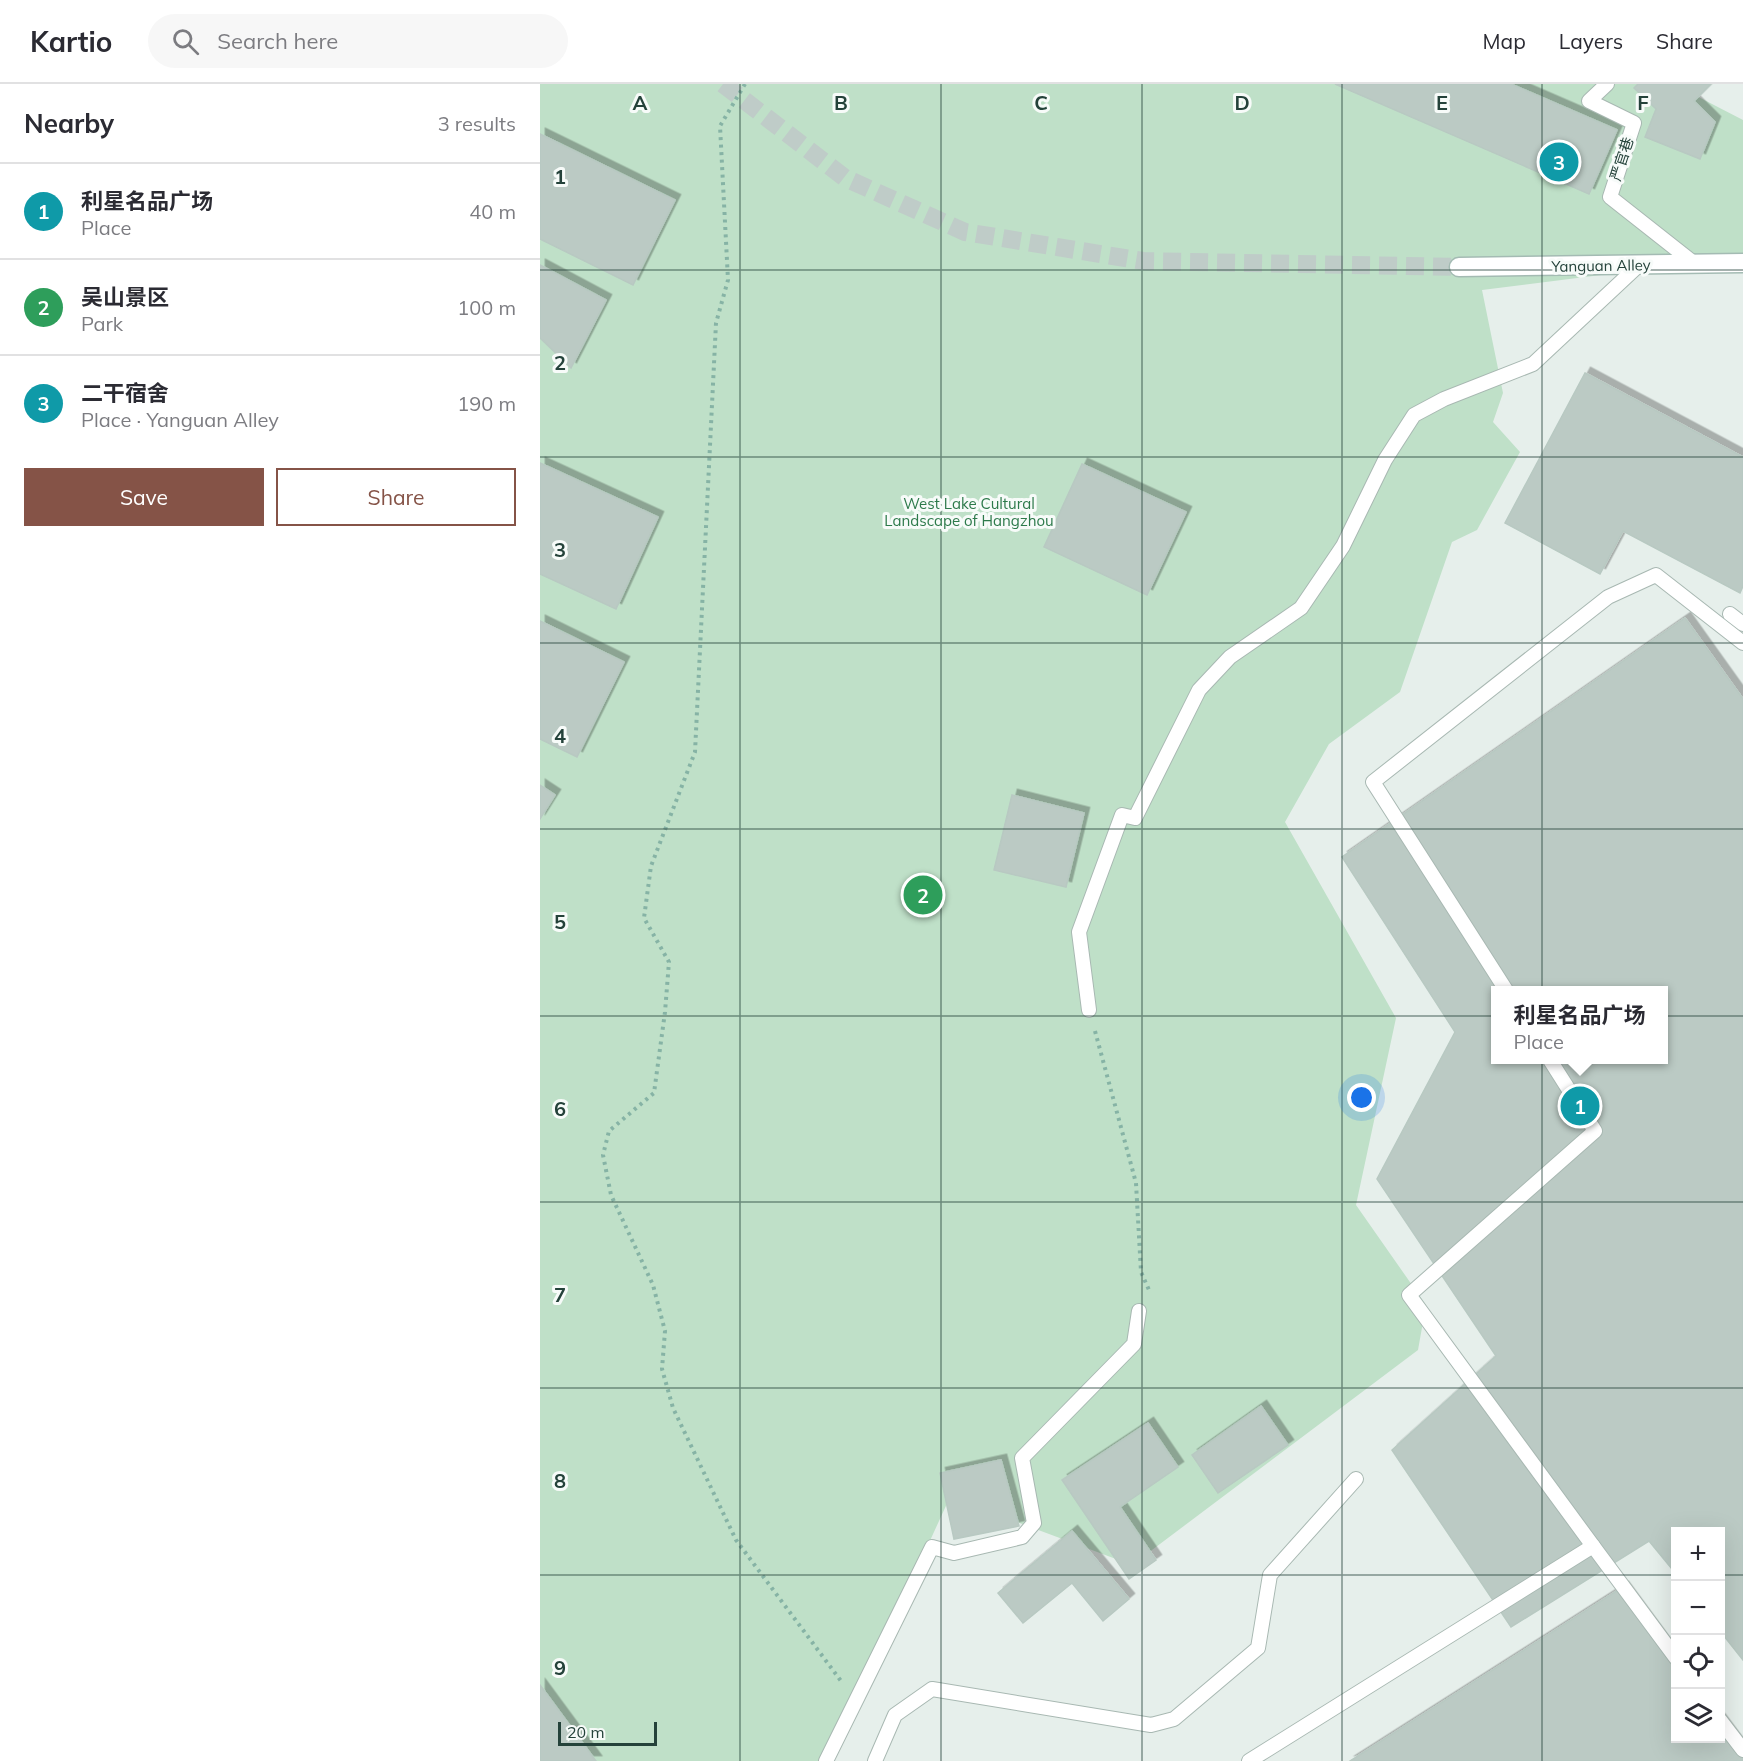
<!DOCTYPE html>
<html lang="en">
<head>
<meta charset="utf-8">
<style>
  :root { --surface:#fff; --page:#f7f7f7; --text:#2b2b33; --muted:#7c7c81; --line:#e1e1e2; --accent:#855347 }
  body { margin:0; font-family:Mulish,"Noto Sans SC",sans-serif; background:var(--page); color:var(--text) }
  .controls { position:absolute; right:18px; bottom:18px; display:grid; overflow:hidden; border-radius:0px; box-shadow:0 6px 24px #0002 }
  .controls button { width:54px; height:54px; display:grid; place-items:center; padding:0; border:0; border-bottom:2px solid var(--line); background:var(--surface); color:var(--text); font:30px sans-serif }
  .scale { position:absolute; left:18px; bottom:15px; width:99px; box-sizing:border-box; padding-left:6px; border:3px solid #24423a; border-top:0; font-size:16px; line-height:21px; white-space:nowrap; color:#24423a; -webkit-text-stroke:4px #f7fbf9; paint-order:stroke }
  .you { position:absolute; left:822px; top:1014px; width:21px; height:21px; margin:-15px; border:4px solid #fff; border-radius:50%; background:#1a73e8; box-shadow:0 0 0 9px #1a73e833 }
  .badge { display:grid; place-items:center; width:39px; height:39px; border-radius:50%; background:var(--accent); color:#fff; font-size:20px; font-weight:700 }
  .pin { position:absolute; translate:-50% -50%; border:3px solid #fff; box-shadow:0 2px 6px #0006 }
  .popup { position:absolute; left:951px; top:902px; width:177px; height:78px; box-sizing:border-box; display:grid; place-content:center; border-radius:0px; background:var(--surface); filter:drop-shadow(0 2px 4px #0005); font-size:20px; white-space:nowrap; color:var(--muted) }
  .popup b { font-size:22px; color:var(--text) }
  .popup::after { content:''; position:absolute; left:50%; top:100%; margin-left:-12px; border:12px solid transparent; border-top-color:var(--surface) }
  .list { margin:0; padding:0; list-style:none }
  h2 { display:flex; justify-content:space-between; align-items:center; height:78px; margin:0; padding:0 24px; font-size:26px }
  h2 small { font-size:20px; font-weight:400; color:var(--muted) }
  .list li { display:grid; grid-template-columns:39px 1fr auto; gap:18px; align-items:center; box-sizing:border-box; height:96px; padding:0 24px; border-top:2px solid var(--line) }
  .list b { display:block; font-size:22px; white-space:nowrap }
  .list p { margin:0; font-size:20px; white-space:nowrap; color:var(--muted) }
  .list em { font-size:20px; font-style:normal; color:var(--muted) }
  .actions { display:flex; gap:12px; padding:18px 24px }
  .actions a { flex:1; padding:14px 0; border:2px solid var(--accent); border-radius:0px; text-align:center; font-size:21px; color:var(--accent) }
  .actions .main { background:var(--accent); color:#fff }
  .icon { flex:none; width:33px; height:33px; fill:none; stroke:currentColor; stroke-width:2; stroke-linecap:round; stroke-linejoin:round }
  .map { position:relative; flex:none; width:1203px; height:1677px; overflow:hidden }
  header { display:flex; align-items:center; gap:36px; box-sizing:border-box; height:84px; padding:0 30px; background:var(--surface); border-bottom:2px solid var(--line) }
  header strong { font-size:28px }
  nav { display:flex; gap:33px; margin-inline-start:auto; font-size:21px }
  .search { width:420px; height:54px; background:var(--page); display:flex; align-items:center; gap:15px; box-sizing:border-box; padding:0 21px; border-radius:33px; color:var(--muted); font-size:22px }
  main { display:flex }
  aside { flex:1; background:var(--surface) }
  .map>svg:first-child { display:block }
</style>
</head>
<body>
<header>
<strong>Kartio</strong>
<div class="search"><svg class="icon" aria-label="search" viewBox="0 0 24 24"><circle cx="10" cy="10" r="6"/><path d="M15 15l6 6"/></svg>Search here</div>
<nav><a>Map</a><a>Layers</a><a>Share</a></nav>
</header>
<main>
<aside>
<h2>Nearby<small>3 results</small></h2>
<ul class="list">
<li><span class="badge" style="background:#0f9aa8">1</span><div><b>利星名品广场</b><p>Place</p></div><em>40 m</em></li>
<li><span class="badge" style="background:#2e9e5b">2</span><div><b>吴山景区</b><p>Park</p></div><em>100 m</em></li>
<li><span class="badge" style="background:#0f9aa8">3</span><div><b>二干宿舍</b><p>Place · Yanguan Alley</p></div><em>190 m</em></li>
</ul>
<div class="actions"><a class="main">Save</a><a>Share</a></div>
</aside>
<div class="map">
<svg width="1203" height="1677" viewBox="0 0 1203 1677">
  <defs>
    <filter id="shadow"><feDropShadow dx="5.5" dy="-5.5" stdDeviation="0" flood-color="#0004"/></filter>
  </defs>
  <rect width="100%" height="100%" fill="#e6efeb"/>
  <path fill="#bfe0c8" d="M0,0H1145L1143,5L1203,36V173L942,206L963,309L953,338L980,368L937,446L912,458L860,608L789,660L745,738L856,934L816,1121L886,1221L878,1266L592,1481L410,1413L289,1677H0Z"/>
  <g fill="#bbcac4" stroke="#b8c9c2" stroke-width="1.5" fill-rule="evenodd" filter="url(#shadow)">
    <path d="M795,0H971L1077,46L1049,110Z"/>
    <path d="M1098,0H1171L1154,17L1175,38L1160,75L1105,53L1116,25L1094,4Z"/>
    <path d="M0,50L135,116L93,201L0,155Z"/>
    <path d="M0,181L66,216L31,284L0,254Z"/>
    <path d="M1045,289L1203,373V502L1200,509L1083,447L1060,490L965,439Z"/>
    <path d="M0,379L118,433L76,525L0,490Z"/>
    <path d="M542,380L646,428L607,511L504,463Z"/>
    <path d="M1145,534L1203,615V1576L1180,1547V1448H1136V1490L1109,1457L971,1543L852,1366L956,1272L837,1095L915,948L802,773ZM956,906H1124V976H956Z"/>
    <path d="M0,537L84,578L37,673L0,655Z"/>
    <path d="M0,701L15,711L0,735Z"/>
    <path d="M472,711L544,729L526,803L454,786Z"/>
    <path d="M721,1322L748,1361L678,1409L652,1371Z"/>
    <path d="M608,1339L638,1383L580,1423L616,1476L589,1495L522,1396Z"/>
    <path d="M461,1376L479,1442L414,1455L400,1389Z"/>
    <path d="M532,1447L589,1515L563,1537L532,1499L483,1539L458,1509Z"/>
    <path d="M1083,1503L1136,1575V1654H1180V1636L1203,1667V1677H810Z"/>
    <path d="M0,1601L56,1677H0Z"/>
  </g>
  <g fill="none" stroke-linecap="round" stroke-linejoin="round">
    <path stroke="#bfccc8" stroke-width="18" stroke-dasharray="18 9" stroke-linecap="butt" d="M183,0L305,94L425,148L603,177L919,183"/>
    <g stroke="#a8b8b2" stroke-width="16">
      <g id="lane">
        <path d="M1067,0L1049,17L1094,39L1070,113L1155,180"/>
        <path d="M1190,530L1203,540"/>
        <path d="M966,906L833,698L1068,513L1116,491L1203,559"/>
        <path d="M549,926L539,848L582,731L595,734L659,606L690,573L761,524L803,462L845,376L874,331L904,315L993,280L1099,181"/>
        <path d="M1010,976L1055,1047L869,1211L1053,1462"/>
        <path d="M1180,1636L1203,1666"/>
        <path d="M286,1677L392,1463L414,1469L482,1453L494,1439L482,1374L594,1260L599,1227"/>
        <path d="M335,1677L355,1631L392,1605L611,1641L634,1635L718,1564L730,1491L816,1395"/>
        <path d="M709,1677L1053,1462L1136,1574"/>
      </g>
    </g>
    <g stroke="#a4bbb3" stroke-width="21">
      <path id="secondary" d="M919,183L1203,179"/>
    </g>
    <g stroke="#86b3a5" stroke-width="4" stroke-dasharray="3 4.5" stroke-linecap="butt">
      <path d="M205,0L180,42L188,196L176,239L155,668L111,782L104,834L129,878L125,928L114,1009L69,1047L63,1071L71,1111L113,1201L125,1247L122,1285L133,1324L196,1456L301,1597"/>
      <path d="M555,947L596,1099L601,1188L609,1206"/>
    </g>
    <use href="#lane" stroke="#fff" stroke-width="14"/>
    <use href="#secondary" stroke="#fff" stroke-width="18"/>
  </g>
  <path fill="none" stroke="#24423a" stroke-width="1.5" stroke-opacity="0.55" d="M200,0V1677M401,0V1677M602,0V1677M802,0V1677M1002,0V1677M0,186H1203M0,373H1203M0,559H1203M0,745H1203M0,932H1203M0,1118H1203M0,1304H1203M0,1491H1136M1180,1491H1203"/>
  <g text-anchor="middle" stroke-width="6" stroke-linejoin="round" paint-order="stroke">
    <g font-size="15" fill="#24423a" stroke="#f7fbf9">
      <text transform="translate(1082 75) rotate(-72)" y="5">严官巷</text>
      <text transform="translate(1061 182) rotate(-1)" y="5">Yanguan Alley</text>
    </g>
    <g font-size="15" fill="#2d7a4b" stroke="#f7fbf9">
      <text x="429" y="425">West Lake Cultural<tspan x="429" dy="17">Landscape of Hangzhou</tspan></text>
    </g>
  </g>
  <g font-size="20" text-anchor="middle" font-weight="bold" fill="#24423a" stroke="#f7fbf9" stroke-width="6" stroke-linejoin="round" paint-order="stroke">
    <text x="100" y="26">A</text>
    <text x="301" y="26">B</text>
    <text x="501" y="26">C</text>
    <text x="702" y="26">D</text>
    <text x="902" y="26">E</text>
    <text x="1103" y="26">F</text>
    <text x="20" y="100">1</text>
    <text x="20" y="286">2</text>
    <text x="20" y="473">3</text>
    <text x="20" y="659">4</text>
    <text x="20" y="845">5</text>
    <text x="20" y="1032">6</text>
    <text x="20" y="1218">7</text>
    <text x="20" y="1404">8</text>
    <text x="20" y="1591">9</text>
  </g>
</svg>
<div class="controls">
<button>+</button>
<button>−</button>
<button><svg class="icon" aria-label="locate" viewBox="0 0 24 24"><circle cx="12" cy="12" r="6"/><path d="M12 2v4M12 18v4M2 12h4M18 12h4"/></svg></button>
<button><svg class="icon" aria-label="layers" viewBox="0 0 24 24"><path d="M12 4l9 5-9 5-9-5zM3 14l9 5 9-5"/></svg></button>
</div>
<div class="scale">20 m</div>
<div class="you"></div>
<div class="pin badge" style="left:1040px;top:1022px;background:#0f9aa8">1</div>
<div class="popup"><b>利星名品广场</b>Place</div>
<div class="pin badge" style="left:383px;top:811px;background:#2e9e5b">2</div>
<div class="pin badge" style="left:1019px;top:78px;background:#0f9aa8">3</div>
</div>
</main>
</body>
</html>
